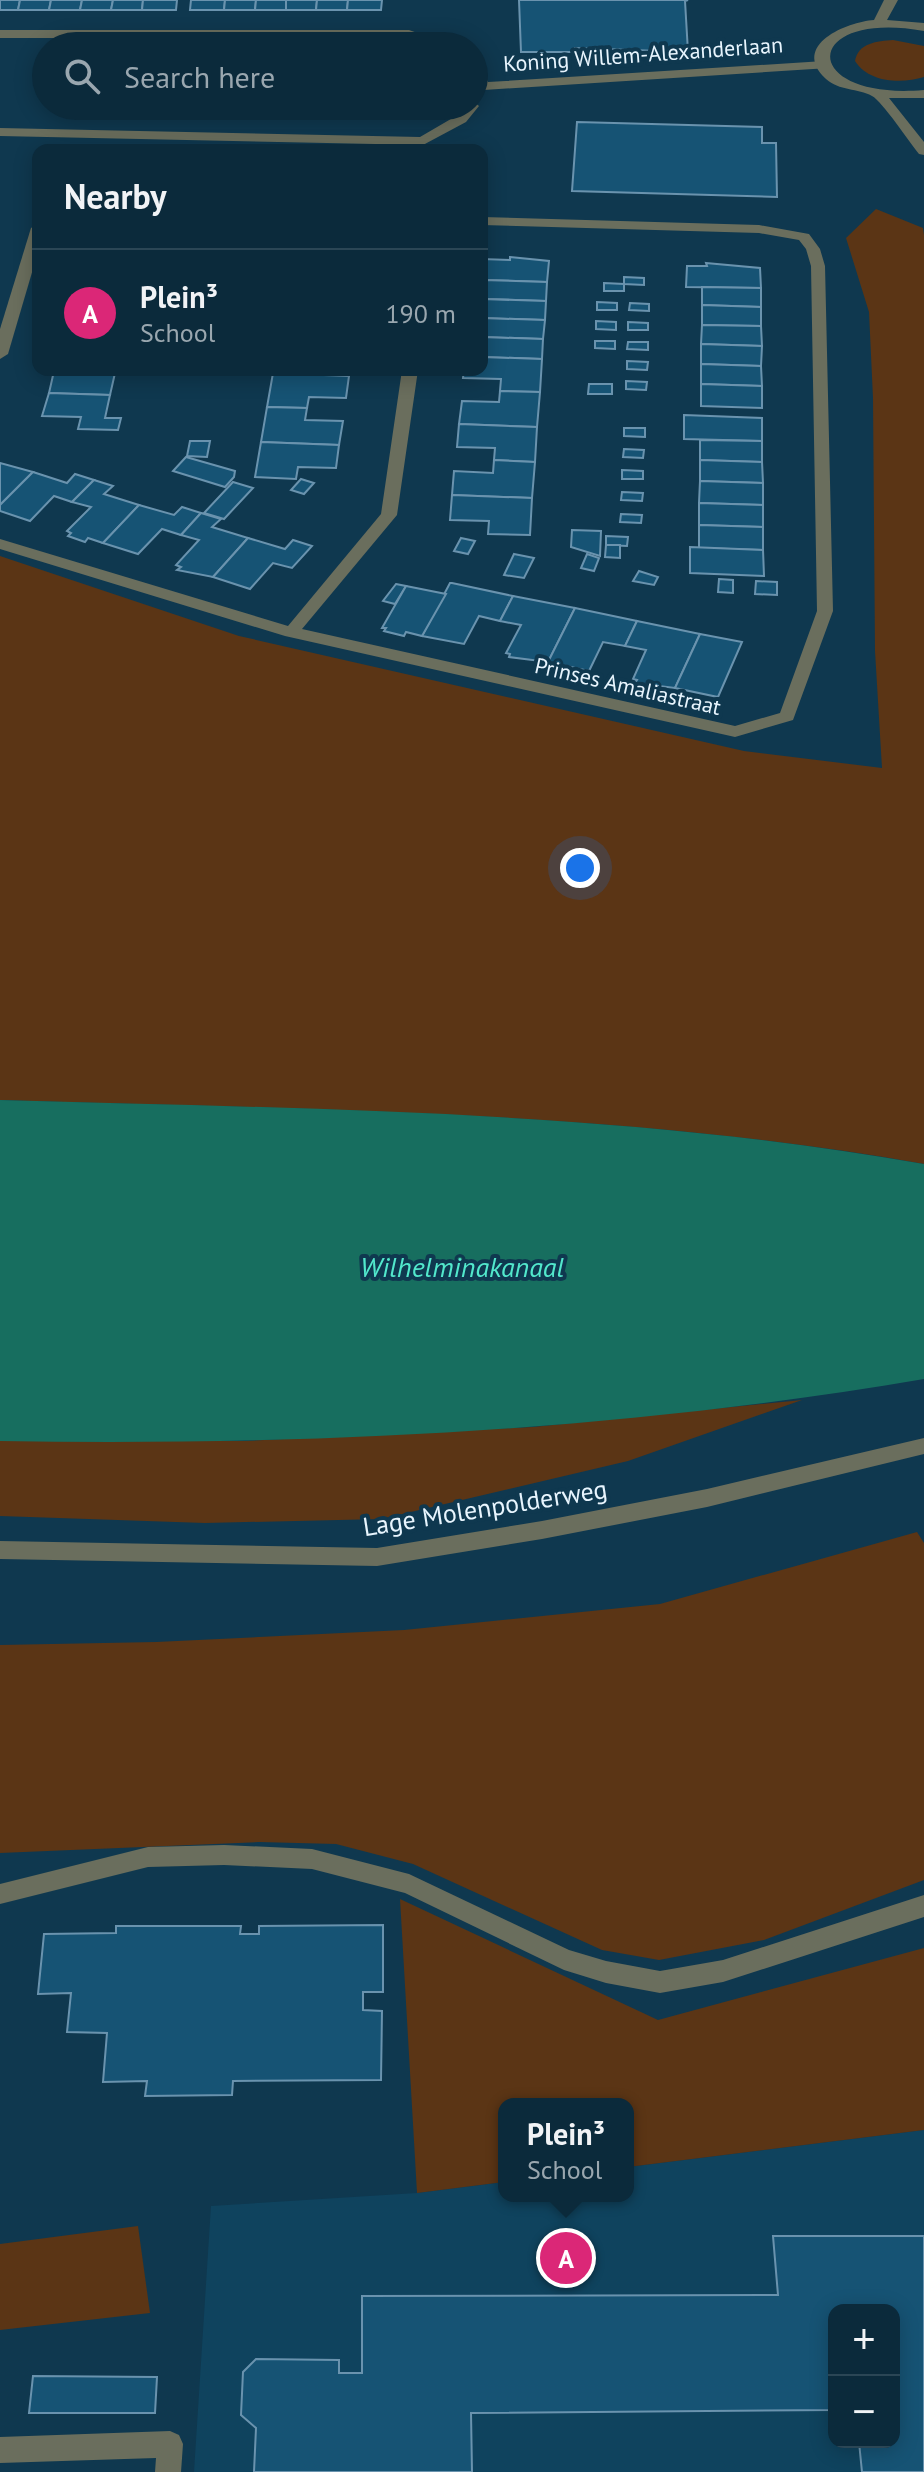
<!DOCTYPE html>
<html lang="en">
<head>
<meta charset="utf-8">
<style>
  :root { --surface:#0b2a3b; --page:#193646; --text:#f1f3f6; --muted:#9aa7af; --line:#2b4655; --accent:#db2777 }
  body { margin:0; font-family:"PT Sans",sans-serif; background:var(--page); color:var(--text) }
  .controls { position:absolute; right:24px; bottom:24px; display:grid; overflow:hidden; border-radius:16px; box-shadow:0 4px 20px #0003 }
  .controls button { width:72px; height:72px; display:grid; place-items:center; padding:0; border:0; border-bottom:2px solid var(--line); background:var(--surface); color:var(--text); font:40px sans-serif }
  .you { position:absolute; left:580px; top:868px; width:28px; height:28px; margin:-20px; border:6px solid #fff; border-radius:50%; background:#1a73e8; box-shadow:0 0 0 12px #1a73e833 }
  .badge { display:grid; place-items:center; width:52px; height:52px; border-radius:50%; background:var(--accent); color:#fff; font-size:26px; font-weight:700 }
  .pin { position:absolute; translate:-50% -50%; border:4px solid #fff; box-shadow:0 2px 8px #0006 }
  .popup { position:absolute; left:498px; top:2098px; width:136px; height:104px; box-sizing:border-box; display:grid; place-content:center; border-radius:16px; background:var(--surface); filter:drop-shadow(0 2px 6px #0005); font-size:26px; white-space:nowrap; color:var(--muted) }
  .popup b { font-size:30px; color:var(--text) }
  .popup::after { content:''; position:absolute; left:50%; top:100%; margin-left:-16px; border:16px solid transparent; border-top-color:var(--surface) }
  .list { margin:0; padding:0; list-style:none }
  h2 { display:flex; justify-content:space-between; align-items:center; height:104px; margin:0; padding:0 32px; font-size:34px }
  h2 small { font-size:26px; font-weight:400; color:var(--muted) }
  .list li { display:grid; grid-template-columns:52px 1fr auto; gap:24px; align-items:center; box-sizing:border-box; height:128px; padding:0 32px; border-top:2px solid var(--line) }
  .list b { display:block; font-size:30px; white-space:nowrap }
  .list p { margin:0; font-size:26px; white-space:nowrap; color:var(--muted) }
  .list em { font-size:26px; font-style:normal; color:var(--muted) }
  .icon { flex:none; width:44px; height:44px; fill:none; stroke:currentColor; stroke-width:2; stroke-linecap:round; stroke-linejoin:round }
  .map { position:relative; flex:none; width:924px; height:2472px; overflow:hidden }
  .search { position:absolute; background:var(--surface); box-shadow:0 4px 20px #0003; left:32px; top:32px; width:456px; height:88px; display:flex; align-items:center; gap:20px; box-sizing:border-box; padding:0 28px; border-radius:44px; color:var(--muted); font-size:30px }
  .panel { position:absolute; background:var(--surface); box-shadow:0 4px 20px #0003; left:32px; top:144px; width:456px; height:232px; border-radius:16px }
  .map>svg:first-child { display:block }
</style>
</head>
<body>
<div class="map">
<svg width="924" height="2472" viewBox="0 0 924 2472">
  <rect width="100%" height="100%" fill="#0f384f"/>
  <path fill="#0f435e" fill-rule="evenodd" d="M924,2130V2472H194L211,2206L417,2193L504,2182V2196H628V2167ZM834,2310H894V2442H834Z"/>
  <g fill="#5b3515">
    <path d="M893,40L924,46V77C902,84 869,83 855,61C858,43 877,41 893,40Z"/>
    <path d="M876,209L923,228L924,235V1164C619,1110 309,1110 0,1100V556L239,636L744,751L882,768L875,651L873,398L869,312L846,238Z"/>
    <path d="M802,1400L628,1461L381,1519L205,1523L0,1516V1441H244L533,1427Z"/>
    <path d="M917,1532L924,1543V1880L764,1940L659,1960L602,1950L413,1864L336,1844L259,1842L0,1853V1645L156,1642L404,1630L660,1604Z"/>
    <path d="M400,1899L658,2020L924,1948V2130L628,2167V2104H504V2182L417,2193Z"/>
    <path d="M138,2226L150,2313L0,2330V2244Z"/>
  </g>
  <path fill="#176e5f" d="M0,1100C308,1109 620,1110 924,1164V1379C619,1431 309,1446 0,1441Z"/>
  <g fill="#165374" stroke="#6a93ae" stroke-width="2">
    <path d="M0,0H20L18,10H0Z"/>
    <path d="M20,0H51L49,10H18Z"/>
    <path d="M51,0H82L80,10H49Z"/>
    <path d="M82,0H113L111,10H80Z"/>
    <path d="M113,0H143L142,10H111Z"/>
    <path d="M143,0H177L176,10H142Z"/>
    <path d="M191,0H225L224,10H190Z"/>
    <path d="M225,0H256L255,10H224Z"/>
    <path d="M256,0H286V10H255Z"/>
    <path d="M286,0H317L316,10H286Z"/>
    <path d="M317,0H348L347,10H316Z"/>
    <path d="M348,0H382L381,10H347Z"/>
    <path d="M519,0H688L685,1L688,52L575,48V52H521Z"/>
    <path d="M577,122L762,127V143H776L777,197L572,191Z"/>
    <path d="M510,257L549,261L547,282L482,280V259L510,260Z"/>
    <path d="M706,263L760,268L761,288L686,287L687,266H707Z"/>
    <path d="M624,277L644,278V285L624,284Z"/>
    <path d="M482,280L547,282L546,301L482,299Z"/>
    <path d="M604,283L624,284V291H604Z"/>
    <path d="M702,287L761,288V307L702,305Z"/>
    <path d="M482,299L546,301L545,320L482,318Z"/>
    <path d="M597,302L617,303V310H597Z"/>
    <path d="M630,303L649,304V311L629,310Z"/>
    <path d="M702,305L761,307V326L702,325Z"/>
    <path d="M482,318L545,320L543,339L482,337Z"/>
    <path d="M596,321L616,322V330L596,329Z"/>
    <path d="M628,322L648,323V330H628Z"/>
    <path d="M702,325L761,326L762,346L701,344Z"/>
    <path d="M482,337L543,339L542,359L482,357Z"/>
    <path d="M595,341H615V349L595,348Z"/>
    <path d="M628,342H648V350L627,349Z"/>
    <path d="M701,344L762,346L761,366L701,364Z"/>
    <path d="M482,357L542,359L540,392L500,391L501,379L463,378L464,370H482Z"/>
    <path d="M627,361L648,362L647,370L627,369Z"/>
    <path d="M701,364L761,366L762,386L701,384Z"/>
    <path d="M92,370H132L131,374L115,373L110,395L49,393L54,371Z"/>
    <path d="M274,370H350L349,376L273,373Z"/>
    <path d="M273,373L349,376L346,398L309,397L307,408L267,407Z"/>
    <path d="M626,381L647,382L646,390L626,389Z"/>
    <path d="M589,384H612V394H588Z"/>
    <path d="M701,384L762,386V408L701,406Z"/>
    <path d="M500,391L540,392L537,427L459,424L462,401L499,402Z"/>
    <path d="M49,393L110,395L105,418H121L118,430L78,429L81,417L42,416Z"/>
    <path d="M267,407L307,408L305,420L343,421L339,445L261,442Z"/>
    <path d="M684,415L762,418V441L684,439Z"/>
    <path d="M459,424L537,427L535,462L494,460L495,448L457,447Z"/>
    <path d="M624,428H645V437L624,436Z"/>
    <path d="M700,440L762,441V462L700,460Z"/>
    <path d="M190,441H210L207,457L187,456Z"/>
    <path d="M261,442L339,445L336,468L298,467L296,479L255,477Z"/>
    <path d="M624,449L644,450L643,458L623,457Z"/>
    <path d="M186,457L235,471L234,477L225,487L173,471Z"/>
    <path d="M494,460L535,462L532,498L452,495L454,471L493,473Z"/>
    <path d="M700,460L762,462L763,483L700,481Z"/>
    <path d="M0,463L33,472L0,505Z"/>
    <path d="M622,470L643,471V479H622Z"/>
    <path d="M33,472L67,483L75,474L94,480L72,502L54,496L30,521L0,511V505Z"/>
    <path d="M301,479L314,483L304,494L291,490Z"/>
    <path d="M94,480L113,486L104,494L139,505L103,543L88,538L85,542L68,536L71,533L67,531L91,507L72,502Z"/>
    <path d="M700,481L763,483V505L699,503Z"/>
    <path d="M233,482L253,488L224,519L204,513Z"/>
    <path d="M622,492L643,493L642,501L621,500Z"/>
    <path d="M452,495L532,498L530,535L488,534L489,521L450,520Z"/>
    <path d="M699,503L763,505V527L699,525Z"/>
    <path d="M139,505L174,515L182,507L201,513L181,535L162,529L138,554L103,543Z"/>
    <path d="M201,513L221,519L212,527L248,538L213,577L177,570L181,567L176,565L199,540L181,535Z"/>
    <path d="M621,514L642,515L641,523L620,522Z"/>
    <path d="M699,525L763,527V550L699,548Z"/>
    <path d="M572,530L601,531L600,556L571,547Z"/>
    <path d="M606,536L628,537L627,546L606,545Z"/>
    <path d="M248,538L285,549L293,540L312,546L292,568L273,563L250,589L213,577Z"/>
    <path d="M461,538L475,541L468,554L454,551Z"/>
    <path d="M606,545H620V558L605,557Z"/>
    <path d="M690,547L763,550L764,576L690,573Z"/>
    <path d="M514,554L534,558L524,578L504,575Z"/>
    <path d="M587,554L599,558L594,571L581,568Z"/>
    <path d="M639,571L658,577L654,585L633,581Z"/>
    <path d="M719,579L733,580V593L718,592Z"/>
    <path d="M756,581L777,582V595L755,594Z"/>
    <path d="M450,583H452L513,596L500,621L479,616L464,644L422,636Z"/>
    <path d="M396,584L406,586L395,604L383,601Z"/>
    <path d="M406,586L446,594L422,636L406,632L404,636L384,631L386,628H382Z"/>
    <path d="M513,596L575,608L548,662L509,657L510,654L506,653L521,625L500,621Z"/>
    <path d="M575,608L637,621L625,646L603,642L589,671L548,662Z"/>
    <path d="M637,621L700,634L675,688L635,683L637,680L633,679L646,650L625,646Z"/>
    <path d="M700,634L742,642L718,697L675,688Z"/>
    <path d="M383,1925V1992H363V2010L382,2011L381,2080L233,2081L232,2095L145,2096L147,2081L103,2082L107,2033L67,2032L71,1993L38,1994L44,1934L116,1933V1926H241L240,1934H259V1926Z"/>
    <path d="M773,2236H924V2472H862L859,2442H894V2310H834V2410L471,2413L472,2472H254L256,2428L241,2415L243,2372L256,2359L339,2360V2373H362V2296L778,2295Z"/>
    <path d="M33,2376L157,2377L155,2413H29Z"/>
  </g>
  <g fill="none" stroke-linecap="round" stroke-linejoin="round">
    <g fill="#6a6e5d" fill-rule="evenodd">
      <path d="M0,30H409L454,46H433L408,38H0Z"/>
      <path d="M824,61L829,62V68L484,90L479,89L474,80V65L479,66L488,82Z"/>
      <path d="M474,102L479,106L466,122L423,145L0,136V128L420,137L456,116L465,106H474Z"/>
      <path d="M482,217L759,225L809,234L820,249L825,266L833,611L793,720L735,737L285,636L0,549V539L288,626L381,514L402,370H418L397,515L302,629L735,726L780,713L817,611L811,266L806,249L799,240L759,233L482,225Z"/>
      <path d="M38,224V252L8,354L0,359V329L31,228Z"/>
      <path d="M224,1845L312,1849L409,1874L569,1950L606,1961L660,1971L723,1960L924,1895V1917L723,1982L660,1993L606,1983L564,1970L405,1893L312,1869L224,1865L148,1867L0,1904V1884L148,1847Z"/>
      <path d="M170,2431L179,2435L183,2444L181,2472H155L156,2458L0,2463V2437Z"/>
    </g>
    <g fill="#6a6e5d" fill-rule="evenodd">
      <path d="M884,0H898L887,20L924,23V31C800,9 798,101 924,90V98H889L924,142V155L919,154C910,143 882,101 872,96C858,88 839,91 826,79C790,45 847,22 874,20Z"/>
      <path d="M924,1438V1454L707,1507L542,1539L377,1566L0,1559V1541L377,1548L542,1521L707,1489Z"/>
    </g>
  </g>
  <g text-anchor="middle" stroke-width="8" stroke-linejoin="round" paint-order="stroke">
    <g font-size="22" fill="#e8f5fe" stroke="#0f384f">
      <text transform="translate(643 54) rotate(-4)" y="8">Koning Willem-Alexanderlaan</text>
      <text transform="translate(628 686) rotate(13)" y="8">Prinses Amaliastraat</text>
    </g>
    <g font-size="26" fill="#e8f5fe" stroke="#0f384f">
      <text transform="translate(485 1508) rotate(-9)" y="9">Lage Molenpolderweg</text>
    </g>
    <g font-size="28" font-style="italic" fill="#52e8cc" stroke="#0f384f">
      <text x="462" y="1277">Wilhelminakanaal</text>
    </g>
  </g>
</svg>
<div class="controls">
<button>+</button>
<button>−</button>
</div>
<div class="you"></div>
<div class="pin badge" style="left:566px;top:2258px">A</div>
<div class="popup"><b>Plein³</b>School</div>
<div class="search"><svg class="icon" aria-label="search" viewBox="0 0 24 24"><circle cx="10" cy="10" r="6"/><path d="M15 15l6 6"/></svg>Search here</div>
<section class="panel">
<h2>Nearby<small></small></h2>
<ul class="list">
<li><span class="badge">A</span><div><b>Plein³</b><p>School</p></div><em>190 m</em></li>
</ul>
</section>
</div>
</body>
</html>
